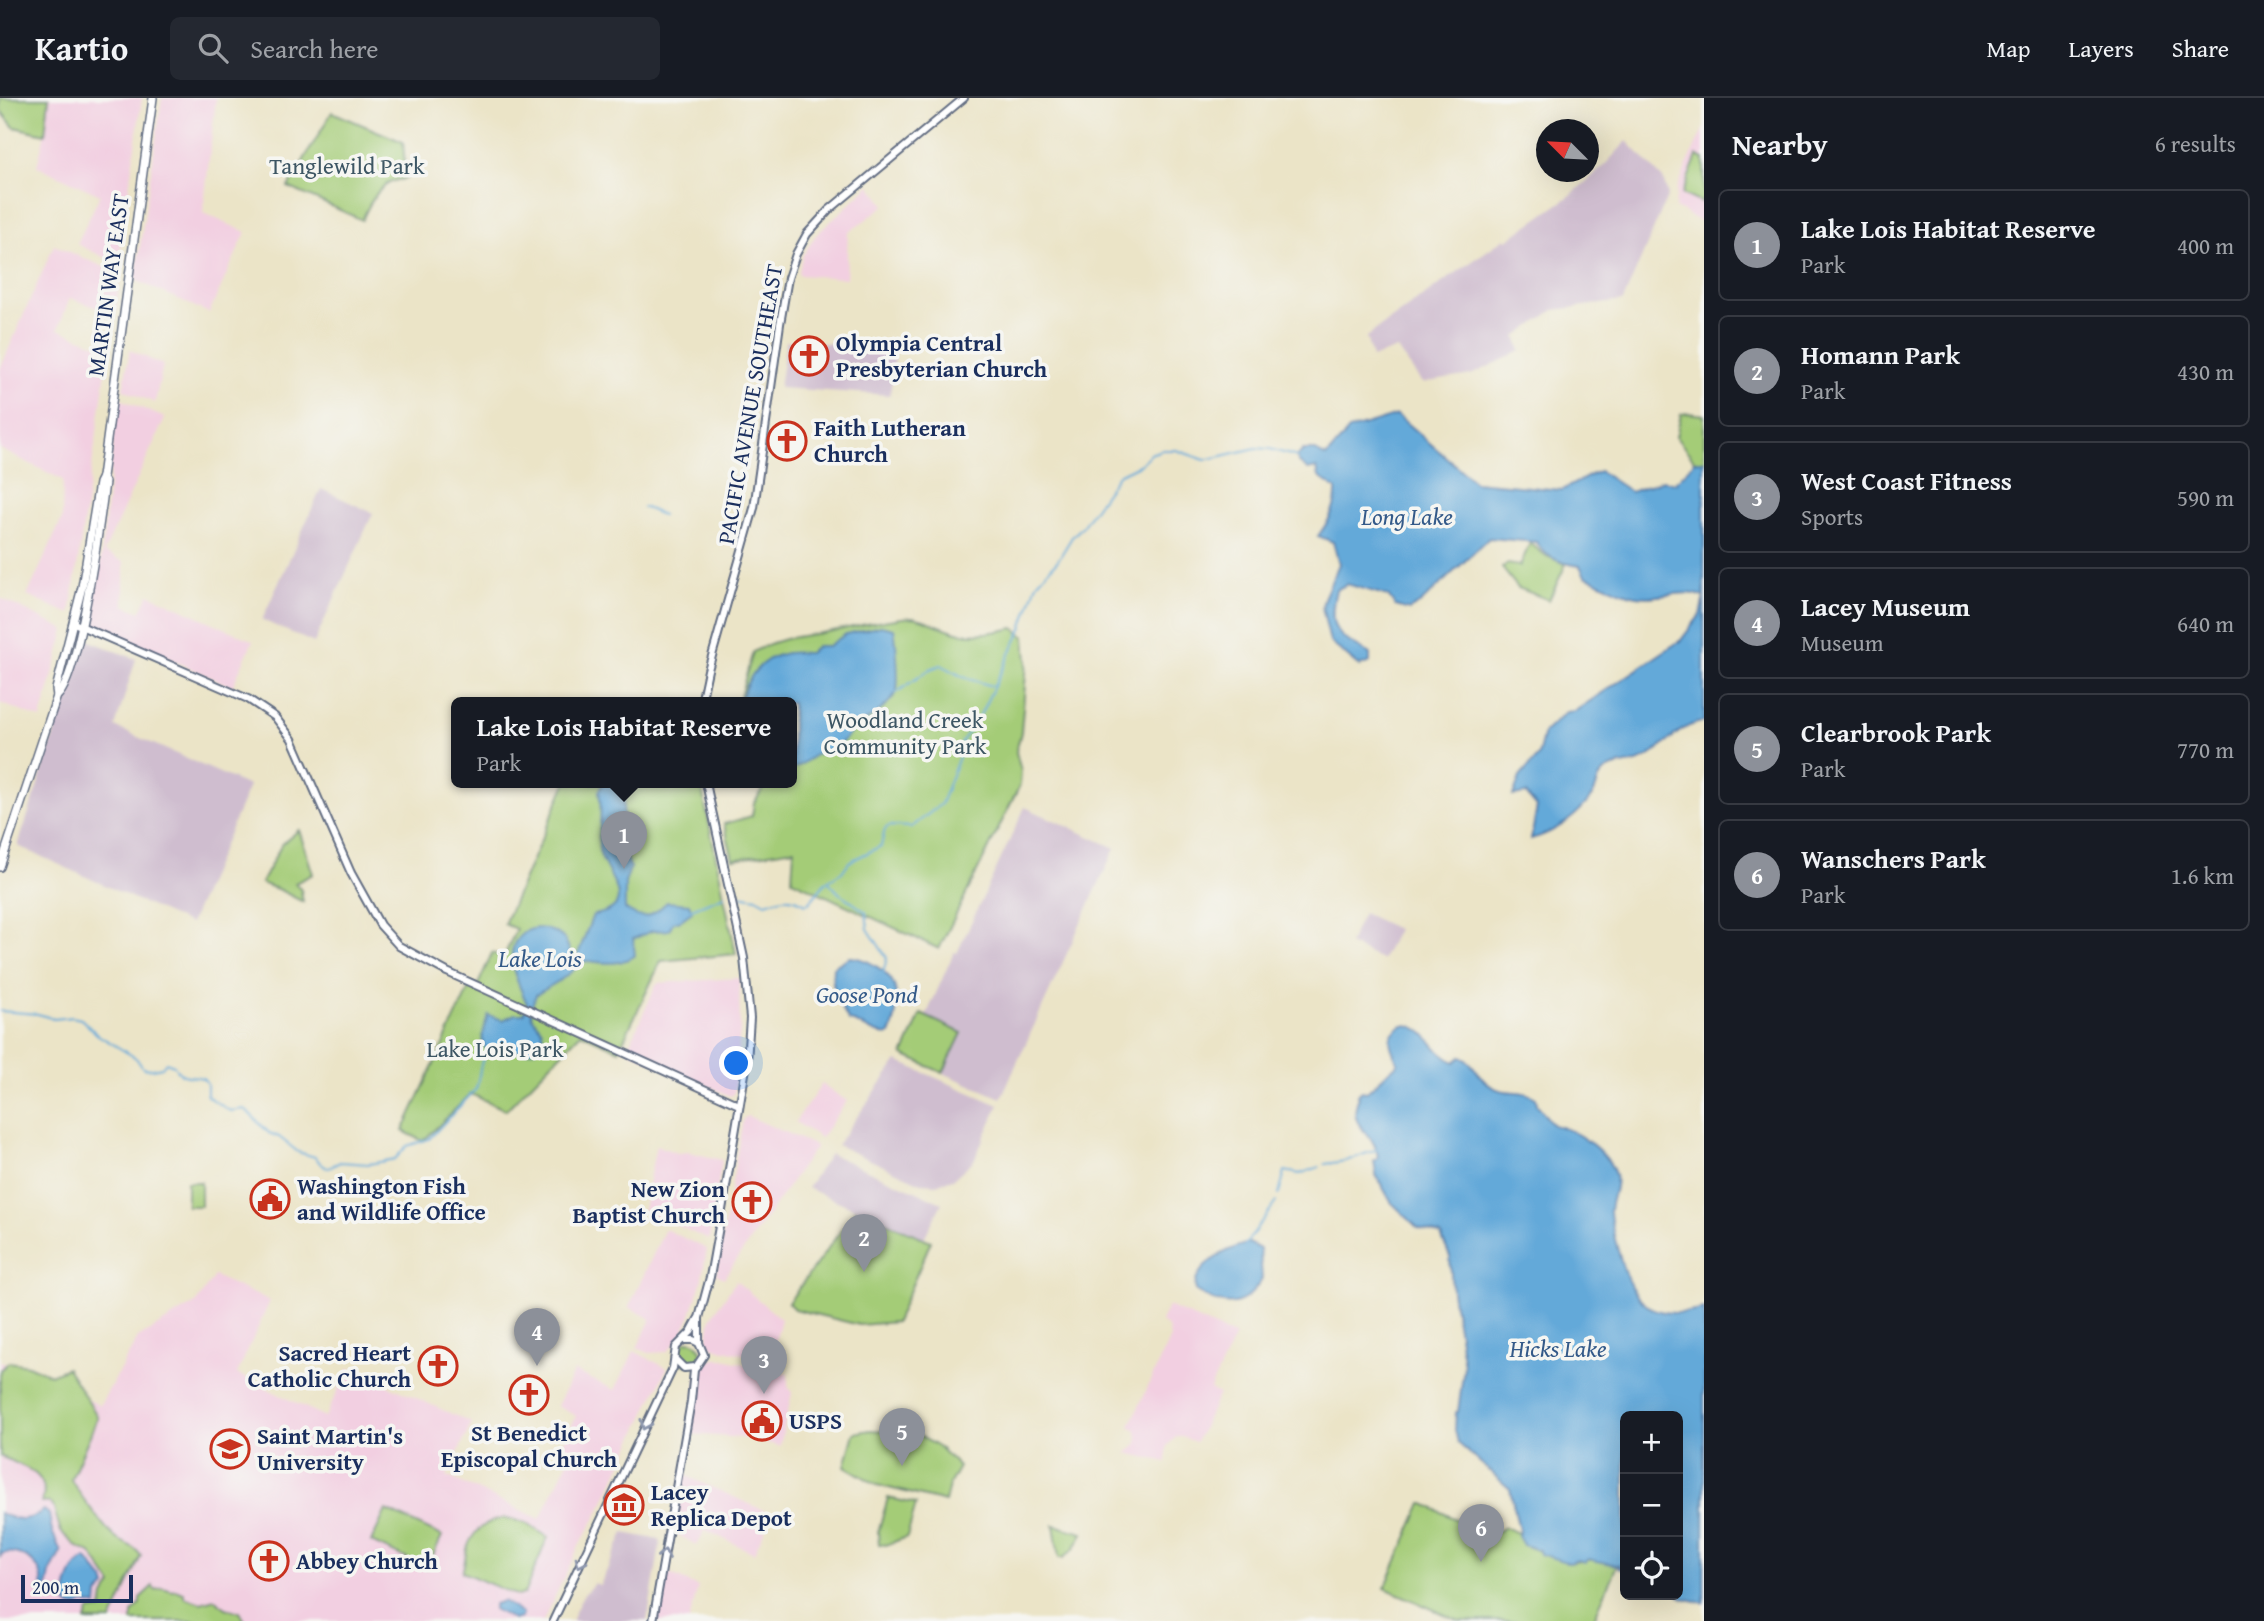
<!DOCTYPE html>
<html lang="en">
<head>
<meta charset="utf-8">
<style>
  :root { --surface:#171b24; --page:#242831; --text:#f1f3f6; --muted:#9ea1a6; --line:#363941; --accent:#8c9099 }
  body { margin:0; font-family:"Gentium Book Plus",serif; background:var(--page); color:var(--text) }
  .controls { position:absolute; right:21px; bottom:21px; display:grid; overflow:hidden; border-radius:10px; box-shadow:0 7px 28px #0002 }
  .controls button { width:63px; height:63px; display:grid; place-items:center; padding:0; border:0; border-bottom:2px solid var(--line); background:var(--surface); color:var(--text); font:35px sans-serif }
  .compass { position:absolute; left:1536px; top:21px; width:63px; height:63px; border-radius:50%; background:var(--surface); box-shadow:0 7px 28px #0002; rotate:294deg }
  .scale { position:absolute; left:21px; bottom:18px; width:112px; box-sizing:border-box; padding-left:7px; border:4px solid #1b2f5e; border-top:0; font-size:19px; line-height:24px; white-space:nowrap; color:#1b2f5e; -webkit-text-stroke:5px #f6f6f2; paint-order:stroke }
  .you { position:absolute; left:737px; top:966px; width:24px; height:24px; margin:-18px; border:5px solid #fff; border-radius:50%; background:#1a73e8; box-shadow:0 0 0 10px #1a73e833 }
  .badge { display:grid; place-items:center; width:46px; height:46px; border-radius:50%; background:var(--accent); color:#fff; font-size:23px; font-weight:700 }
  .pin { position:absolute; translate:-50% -58px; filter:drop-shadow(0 2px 4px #0008) }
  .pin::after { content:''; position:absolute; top:37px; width:24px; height:21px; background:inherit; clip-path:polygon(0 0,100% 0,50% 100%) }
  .popup { position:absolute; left:451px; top:599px; width:346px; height:91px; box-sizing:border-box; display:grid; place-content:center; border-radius:10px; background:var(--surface); filter:drop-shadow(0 2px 5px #0005); font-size:23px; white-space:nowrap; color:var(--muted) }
  .popup b { font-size:26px; color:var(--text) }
  .popup::after { content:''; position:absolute; left:50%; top:100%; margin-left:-14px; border:14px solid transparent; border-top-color:var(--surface) }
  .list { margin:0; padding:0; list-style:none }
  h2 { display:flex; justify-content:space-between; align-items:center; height:91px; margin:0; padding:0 28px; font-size:30px }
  h2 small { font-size:23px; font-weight:400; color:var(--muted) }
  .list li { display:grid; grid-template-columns:46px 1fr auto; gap:21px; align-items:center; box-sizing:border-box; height:112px; margin:0 14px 14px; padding:0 14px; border:2px solid var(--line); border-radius:10px }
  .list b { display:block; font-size:26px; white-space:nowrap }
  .list p { margin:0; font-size:23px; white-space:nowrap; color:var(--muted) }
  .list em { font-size:23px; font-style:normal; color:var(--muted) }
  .icon { flex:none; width:38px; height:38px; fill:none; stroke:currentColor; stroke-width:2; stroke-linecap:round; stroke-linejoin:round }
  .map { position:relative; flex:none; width:1704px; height:1523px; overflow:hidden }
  header { display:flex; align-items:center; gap:42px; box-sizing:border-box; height:98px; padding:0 35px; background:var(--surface); border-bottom:2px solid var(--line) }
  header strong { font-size:33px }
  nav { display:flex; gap:38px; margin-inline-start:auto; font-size:24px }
  .search { width:490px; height:63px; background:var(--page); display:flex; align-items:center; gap:18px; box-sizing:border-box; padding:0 24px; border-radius:10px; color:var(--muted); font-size:26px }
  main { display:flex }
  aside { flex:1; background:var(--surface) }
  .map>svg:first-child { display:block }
</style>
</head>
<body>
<header>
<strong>Kartio</strong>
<div class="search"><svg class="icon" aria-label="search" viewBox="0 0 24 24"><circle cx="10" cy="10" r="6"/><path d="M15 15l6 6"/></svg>Search here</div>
<nav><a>Map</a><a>Layers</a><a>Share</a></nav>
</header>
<main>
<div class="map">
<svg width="1704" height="1523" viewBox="0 0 1704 1523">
  <rect width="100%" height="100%" fill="#f6f6f2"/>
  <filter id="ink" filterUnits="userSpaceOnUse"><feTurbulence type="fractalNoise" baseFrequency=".0143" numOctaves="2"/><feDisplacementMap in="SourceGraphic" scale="14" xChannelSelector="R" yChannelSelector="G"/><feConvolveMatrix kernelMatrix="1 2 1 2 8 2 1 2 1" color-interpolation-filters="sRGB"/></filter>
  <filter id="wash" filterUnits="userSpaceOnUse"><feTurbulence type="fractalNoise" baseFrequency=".00686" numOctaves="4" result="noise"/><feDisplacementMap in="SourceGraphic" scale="28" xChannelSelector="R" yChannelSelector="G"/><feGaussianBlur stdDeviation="1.57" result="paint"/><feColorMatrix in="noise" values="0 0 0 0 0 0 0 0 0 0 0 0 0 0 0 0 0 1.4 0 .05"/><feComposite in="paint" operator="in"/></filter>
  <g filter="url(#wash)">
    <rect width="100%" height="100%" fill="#ebe4c7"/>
    <g fill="#f2cfe1">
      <path d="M49,0H142L118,166L77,146L100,97L37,68L44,39Z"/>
      <path d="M162,0H216L203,115L246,134L209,215L135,182Z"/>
      <path d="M1704,29V125L1675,110L1677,90Z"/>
      <path d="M870,87L885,107L848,135L846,180L798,177L803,157L816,137Z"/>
      <path d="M54,147L120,176L115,216L70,200L58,231L109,252L70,516L27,498L62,421L63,382L0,351V271Z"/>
      <path d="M130,252L163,267L155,305L123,291Z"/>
      <path d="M118,300L165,320L104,454L124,464V507L140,514L149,496L253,543L232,589L90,525L102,453Z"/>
      <path d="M0,500L65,532L41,621L0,605Z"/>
      <path d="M739,880L740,933L734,996L730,998L627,952L657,885Z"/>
      <path d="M822,986L847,1003L821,1040L795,1024Z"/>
      <path d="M748,1018L816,1048L724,1180L716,1176L743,1021Z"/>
      <path d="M656,1047L677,1055L689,1054L722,1062L709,1142L643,1112Z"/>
      <path d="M665,1131L707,1151L701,1185L691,1216L681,1238L667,1254L649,1255L637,1250L651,1221L629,1209Z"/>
      <path d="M214,1178L270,1203L237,1276L325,1319L349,1270L472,1325L447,1378L540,1421L570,1359L559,1354L576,1318L557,1308L574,1273L615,1292L634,1253L667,1270L597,1418L579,1448L543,1523H0V1263L100,1307L138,1240L197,1204Z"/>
      <path d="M736,1183L781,1221L770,1263L713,1249L707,1243L711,1220Z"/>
      <path d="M1168,1208L1235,1238L1210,1291L1219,1296L1196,1344L1182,1339H1176L1167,1348V1364L1127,1355L1137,1345L1138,1339L1135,1332L1130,1328L1170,1240L1168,1230L1161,1224Z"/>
      <path d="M715,1261H723L788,1276V1288L792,1295L780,1348L744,1340L689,1336L698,1275L709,1263Z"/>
      <path d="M682,1376L772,1416L754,1455L705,1432L697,1447L672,1434Z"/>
      <path d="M665,1474L698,1489L689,1523H657Z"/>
    </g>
    <g fill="#cfbdcf">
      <path d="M1627,43L1663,81L1668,97L1623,203L1554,212L1516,239L1521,253L1471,277L1422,285L1397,251L1372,260L1366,239L1505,140L1507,142L1567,100L1601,71Z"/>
      <path d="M786,243L896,249L890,297L779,290Z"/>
      <path d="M321,391L373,415L314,545L262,522Z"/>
      <path d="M85,541L136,561L115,629L249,688L190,826L18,748Z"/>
      <path d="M1025,709L1115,750L1001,1000L943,975L962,935L926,918L954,854L957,855Z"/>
      <path d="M1363,815L1397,831L1382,862L1349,846Z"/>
      <path d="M897,963L999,1007L974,1062L953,1081L936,1086L921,1085L837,1047Z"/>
      <path d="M830,1056L942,1105L924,1140L807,1090Z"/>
      <path d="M624,1435L661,1442L647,1523H571L582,1499L594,1485L600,1487Z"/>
    </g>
    <g fill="#a4cc77" stroke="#607e6a" stroke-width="2">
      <path d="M0,0H49L45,36L14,29L0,12Z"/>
      <path d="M332,14L403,44L406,81C381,81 371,102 362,122L288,89Z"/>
      <path d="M1697,58L1704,61V99L1701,105L1682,96Z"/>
      <path d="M1687,315L1704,317V363H1695L1676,339L1681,316Z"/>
      <path d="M1530,445L1546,458L1566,466L1549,502L1518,490L1502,470L1507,466L1520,468Z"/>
      <path d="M913,519C928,522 942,530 957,534C973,538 998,534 1014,530L1025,539L1027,563L1021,634L1016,654L1021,673L1020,687L939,851L792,782L794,751L733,761L724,726L752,718L754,705L767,685H792V605H738L753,554C778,539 800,539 827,534C856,529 883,521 913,519Z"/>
      <path d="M566,685L701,687L736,856L661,863L619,952L581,935L506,1012L471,996L423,1043L403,1033L471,886L478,887L492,855L504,859L516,831L504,826Z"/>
      <path d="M299,732L313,776L295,785L301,792L303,804L280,792L261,785L282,746Z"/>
      <path d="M921,916L962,935L943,975L903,957Z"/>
      <rect x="187" y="1084" width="14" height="24"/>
      <path d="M856,1112L931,1143L896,1224L859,1227L794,1211L788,1205Z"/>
      <circle cx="689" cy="1255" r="12"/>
      <path d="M9,1264L28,1267L50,1277L67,1270L98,1319L71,1381C75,1391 106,1432 115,1439C126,1448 132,1445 141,1458L111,1523H86L89,1513L102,1511L104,1498L112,1487L91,1455L77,1449L61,1434L53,1408L50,1405L42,1404C52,1374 20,1368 0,1358V1272Z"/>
      <path d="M870,1332L915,1335L941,1351L959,1369L949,1387L945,1404L877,1387L845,1368L854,1335Z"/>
      <path d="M888,1400L916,1406L907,1439L886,1447L879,1446L878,1434Z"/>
      <path d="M1422,1405L1491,1438L1504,1429L1518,1435L1523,1447L1569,1465L1595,1461L1617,1467L1593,1523H1459L1385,1490Z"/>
      <path d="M386,1412L442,1438L427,1470L371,1444Z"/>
      <path d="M505,1420L525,1425L548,1439L524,1496L518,1498L462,1474C465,1466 465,1459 467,1451C472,1433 487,1422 505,1420Z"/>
      <path d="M1054,1427L1083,1435L1074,1451L1063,1460H1059Z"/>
      <path d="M153,1488L155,1492L163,1490L173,1493L176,1492L184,1495V1499L201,1505L214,1501L226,1510L240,1514L245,1523H132V1515L140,1507V1500Z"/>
    </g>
    <g fill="#63a9d9" stroke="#3f6c9c" stroke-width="2">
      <path d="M1397,317L1475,384L1562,392L1599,373L1631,394L1663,382L1675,385L1695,363H1704V624C1677,626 1664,653 1640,663C1629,667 1613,666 1604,674C1596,681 1598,690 1592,698C1578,718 1555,735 1531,741L1537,709L1526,696L1513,698L1520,679L1538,658L1544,634L1566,614L1575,613L1681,542L1700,517L1704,499C1684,489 1660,502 1637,498C1620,495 1601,485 1585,478L1580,468C1561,465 1547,461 1536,444L1489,440L1421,505L1409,512L1395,508L1388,498L1347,486L1336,492C1326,533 1337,537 1370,556V564L1359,568L1330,544L1322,509L1324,500L1339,466L1333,444L1318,438C1329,423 1337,410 1336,391L1319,379L1317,370L1308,372L1298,364L1297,359L1303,352H1314L1326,359L1349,332Z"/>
      <path d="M881,528L894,531C896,541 900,588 896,595C886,611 869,620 855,631C848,636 843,645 835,649C829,653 821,653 815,657C806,662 802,668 792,671V605H740C746,581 760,559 787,555C794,554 802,555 809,555L817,548H828L846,536Z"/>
      <path d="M604,685H616L624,703L621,738L630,770L625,785V811C643,825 652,818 667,804L689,806L692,814L681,822L673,824L669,832L652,833L633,841L635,857C618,869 604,864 585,863L562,881L536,897L531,910L532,919L542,932L543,942L534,952L521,954L498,948L488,953C477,944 485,929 488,917L503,922L515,916H524L527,906C522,894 514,878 512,865C509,838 530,823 554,834C558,836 564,839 566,844C569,849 570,856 571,860L576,861L593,817C646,809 598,771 599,748C599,727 603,715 599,693Z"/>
      <path d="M849,859C864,859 888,872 894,887C899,901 896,923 890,936C873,939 864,925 849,923C837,903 831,893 833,869Z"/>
      <path d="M1402,927C1429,927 1431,954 1455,964L1461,959C1477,965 1478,984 1497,991C1510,996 1523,991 1536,1000L1537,1006L1553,1027C1575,1031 1609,1054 1615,1077C1618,1089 1610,1102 1610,1114C1611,1128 1615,1142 1619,1156C1632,1206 1651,1224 1704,1211V1505L1683,1500L1678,1496V1318H1625V1471L1619,1469L1620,1466L1617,1467L1588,1461L1585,1464L1578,1462L1569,1465L1540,1456L1539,1452L1523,1447L1518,1438L1519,1432L1510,1391L1458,1345L1455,1332L1456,1314H1458L1464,1268L1452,1194L1450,1159L1441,1137L1418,1130L1391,1104L1376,1077L1374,1063L1378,1060C1376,1032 1345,1031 1359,999L1357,997L1362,993L1367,994L1398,965C1391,949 1383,939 1402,927Z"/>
      <path d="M1249,1145L1260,1151L1262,1181C1244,1212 1223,1211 1196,1193C1191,1168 1229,1150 1249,1145Z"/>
      <path d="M44,1412L49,1416L52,1433L61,1454L50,1475L47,1491L44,1495C42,1490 43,1483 41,1477C37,1462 17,1452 3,1455L0,1459V1415C16,1423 30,1424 44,1412Z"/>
      <path d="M86,1460L104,1482L106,1489L98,1497L97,1508L84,1505C78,1509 74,1510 67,1507C64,1490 70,1469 86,1460Z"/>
      <path d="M503,1503L522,1515L521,1520L513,1522L494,1511V1506Z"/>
    </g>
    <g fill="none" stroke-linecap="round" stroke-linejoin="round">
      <g stroke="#63a9d9" stroke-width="2">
        <path d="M643,409L662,417"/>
        <path d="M896,595L930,571L941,567L963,579L992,588"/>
        <path d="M828,783L839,795L866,814L868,831L887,860L883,875"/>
        <path d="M739,797L757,800L766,805C784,799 789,797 806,806L809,805L827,783L842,774L849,764L881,748L885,731L889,728L912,729L941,706L960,656L962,643L979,619L1022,531L1037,485L1058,462L1072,439L1082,429L1118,377L1141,366L1150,356L1162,352H1176L1205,362L1256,350L1270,351L1297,359"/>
        <path d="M689,812L724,798"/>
        <path d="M0,913L38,916L54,921L72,919L81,921L98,937L136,960L143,970L152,971L162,969L166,964L174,967C180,981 191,977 203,980L207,985V998L230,1013L245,1011L269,1035L279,1039L298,1054L315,1059L321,1066L328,1070L340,1064L369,1066L395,1061L407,1048L429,1041L476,991C481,976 478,965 488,953"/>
        <path d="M1325,1066L1346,1063L1378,1051"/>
        <path d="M1279,1096L1285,1073L1300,1076L1319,1069"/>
        <path d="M1245,1147L1276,1104"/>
      </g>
    </g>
  </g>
  <g filter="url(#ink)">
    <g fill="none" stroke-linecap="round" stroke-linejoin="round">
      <g stroke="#646e83" stroke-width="10">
        <g id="secondary">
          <path d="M74,525L248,601L275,619L292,641L351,775L380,827L399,848L447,874L739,1007"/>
          <path d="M701,605L708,572L754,410L780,226L788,180L796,156L807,136L829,112L964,0"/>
          <path d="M699,1245V1220L710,1179L725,1095L747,964L750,920L744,860L706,685"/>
          <path d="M675,1261L684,1270L696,1269"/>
          <path d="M553,1523L673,1270L676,1249L691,1234L698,1221"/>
          <path d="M653,1523L691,1303L694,1272L704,1257L699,1245L693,1242H686"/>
        </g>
      </g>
      <g stroke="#646e83" stroke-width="10">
        <g id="primary">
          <path d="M57,598C79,582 101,418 105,384L102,379"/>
          <path d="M0,769L57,598L56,591L82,489L99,385L102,379L153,0"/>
        </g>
      </g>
      <use href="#secondary" stroke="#fff" stroke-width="6"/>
      <use href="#primary" stroke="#fff" stroke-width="7"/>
    </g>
    <defs><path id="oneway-chevron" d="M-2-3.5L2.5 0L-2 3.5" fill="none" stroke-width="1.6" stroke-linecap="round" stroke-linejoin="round" transform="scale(1.75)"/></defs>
    <g stroke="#8d97ae">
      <use href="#oneway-chevron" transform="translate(645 1327) rotate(114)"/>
      <use href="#oneway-chevron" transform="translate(664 1456) rotate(-80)"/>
      <use href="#oneway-chevron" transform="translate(580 1465) rotate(115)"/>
    </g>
  </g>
  <defs>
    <g id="church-ring" transform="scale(2.0125)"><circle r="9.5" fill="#f6f6f2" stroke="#c8321e" stroke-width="1.5"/><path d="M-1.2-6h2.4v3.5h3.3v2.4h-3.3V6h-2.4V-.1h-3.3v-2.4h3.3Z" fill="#c8321e"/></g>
    <g id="civic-ring" transform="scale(2.0125)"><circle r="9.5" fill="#f6f6f2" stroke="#c8321e" stroke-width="1.5"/><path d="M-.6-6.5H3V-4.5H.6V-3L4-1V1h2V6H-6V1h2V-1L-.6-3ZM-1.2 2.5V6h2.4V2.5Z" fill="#c8321e"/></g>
    <g id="university-ring" transform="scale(2.0125)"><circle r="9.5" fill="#f6f6f2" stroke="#c8321e" stroke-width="1.5"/><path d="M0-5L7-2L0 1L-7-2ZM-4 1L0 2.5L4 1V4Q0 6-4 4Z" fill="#c8321e"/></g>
    <g id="museum-ring" transform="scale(2.0125)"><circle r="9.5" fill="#f6f6f2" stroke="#c8321e" stroke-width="1.5"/><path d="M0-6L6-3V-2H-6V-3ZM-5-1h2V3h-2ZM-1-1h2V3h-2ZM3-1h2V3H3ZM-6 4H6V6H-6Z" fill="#c8321e"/></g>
  </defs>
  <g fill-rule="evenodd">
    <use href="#church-ring" x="809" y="258"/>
    <use href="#church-ring" x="787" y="343"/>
    <use href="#civic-ring" x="270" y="1101"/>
    <use href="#church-ring" x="752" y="1104"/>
    <use href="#church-ring" x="438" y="1268"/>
    <use href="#church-ring" x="529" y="1297"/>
    <use href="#civic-ring" x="762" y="1323"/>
    <use href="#university-ring" x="230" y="1351"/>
    <use href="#museum-ring" x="624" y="1407"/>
    <use href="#church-ring" x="269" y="1463"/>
  </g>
  <g text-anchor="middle" stroke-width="7" stroke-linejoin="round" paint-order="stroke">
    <g font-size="23" fill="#3d5664" stroke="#f6f6f2">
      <text x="347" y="76">Tanglewild Park</text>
      <text x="905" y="630">Woodland Creek<tspan x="905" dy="26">Community Park</tspan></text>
      <text x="495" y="959">Lake Lois Park</text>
    </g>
    <g font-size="23" fill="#1b2f5e" stroke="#f6f6f2">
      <text transform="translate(108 187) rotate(-82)" y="8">MARTIN WAY EAST</text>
      <text transform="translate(750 306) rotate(-80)" y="8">PACIFIC AVENUE SOUTHEAST</text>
    </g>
    <g font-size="23" font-weight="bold" fill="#1b2f5e" stroke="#f6f6f2" text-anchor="start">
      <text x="836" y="253">Olympia Central<tspan x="836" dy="26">Presbyterian Church</tspan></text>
      <text x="814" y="338">Faith Lutheran<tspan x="814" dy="26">Church</tspan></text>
      <text x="297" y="1096">Washington Fish<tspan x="297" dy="26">and Wildlife Office</tspan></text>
      <text x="725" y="1099" text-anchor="end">New Zion<tspan x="725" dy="26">Baptist Church</tspan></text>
      <text x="411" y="1263" text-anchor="end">Sacred Heart<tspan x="411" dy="26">Catholic Church</tspan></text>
      <text x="789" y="1331">USPS</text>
      <text x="529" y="1343" text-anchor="middle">St Benedict<tspan x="529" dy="26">Episcopal Church</tspan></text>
      <text x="257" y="1346">Saint Martin's<tspan x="257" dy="26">University</tspan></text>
      <text x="651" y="1402">Lacey<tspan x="651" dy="26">Replica Depot</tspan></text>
      <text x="296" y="1471">Abbey Church</text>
    </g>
    <g font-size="24" font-style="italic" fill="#345a89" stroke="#f6f6f2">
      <text x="1407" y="427">Long Lake</text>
      <text x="540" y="869">Lake Lois</text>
      <text x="867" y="905">Goose Pond</text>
      <text x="1558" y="1259">Hicks Lake</text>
    </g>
  </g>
</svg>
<div class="controls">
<button>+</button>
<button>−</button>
<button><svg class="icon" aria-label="locate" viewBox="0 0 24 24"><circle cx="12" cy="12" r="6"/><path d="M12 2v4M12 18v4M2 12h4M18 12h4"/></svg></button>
</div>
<svg class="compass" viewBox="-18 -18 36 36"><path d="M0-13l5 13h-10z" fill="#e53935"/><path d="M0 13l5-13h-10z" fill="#9ea1a6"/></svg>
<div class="scale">200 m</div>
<div class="you"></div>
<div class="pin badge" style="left:624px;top:771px">1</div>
<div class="popup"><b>Lake Lois Habitat Reserve</b>Park</div>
<div class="pin badge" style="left:864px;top:1174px">2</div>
<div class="pin badge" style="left:764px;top:1296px">3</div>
<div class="pin badge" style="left:537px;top:1268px">4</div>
<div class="pin badge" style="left:902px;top:1368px">5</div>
<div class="pin badge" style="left:1481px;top:1464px">6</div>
</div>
<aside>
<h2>Nearby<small>6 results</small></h2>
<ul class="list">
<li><span class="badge">1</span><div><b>Lake Lois Habitat Reserve</b><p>Park</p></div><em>400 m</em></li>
<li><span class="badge">2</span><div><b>Homann Park</b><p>Park</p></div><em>430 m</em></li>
<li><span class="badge">3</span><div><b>West Coast Fitness</b><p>Sports</p></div><em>590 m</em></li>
<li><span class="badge">4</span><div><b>Lacey Museum</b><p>Museum</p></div><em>640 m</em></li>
<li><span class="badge">5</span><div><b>Clearbrook Park</b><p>Park</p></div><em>770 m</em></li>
<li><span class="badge">6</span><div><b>Wanschers Park</b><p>Park</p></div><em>1.6 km</em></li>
</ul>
</aside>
</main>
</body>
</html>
